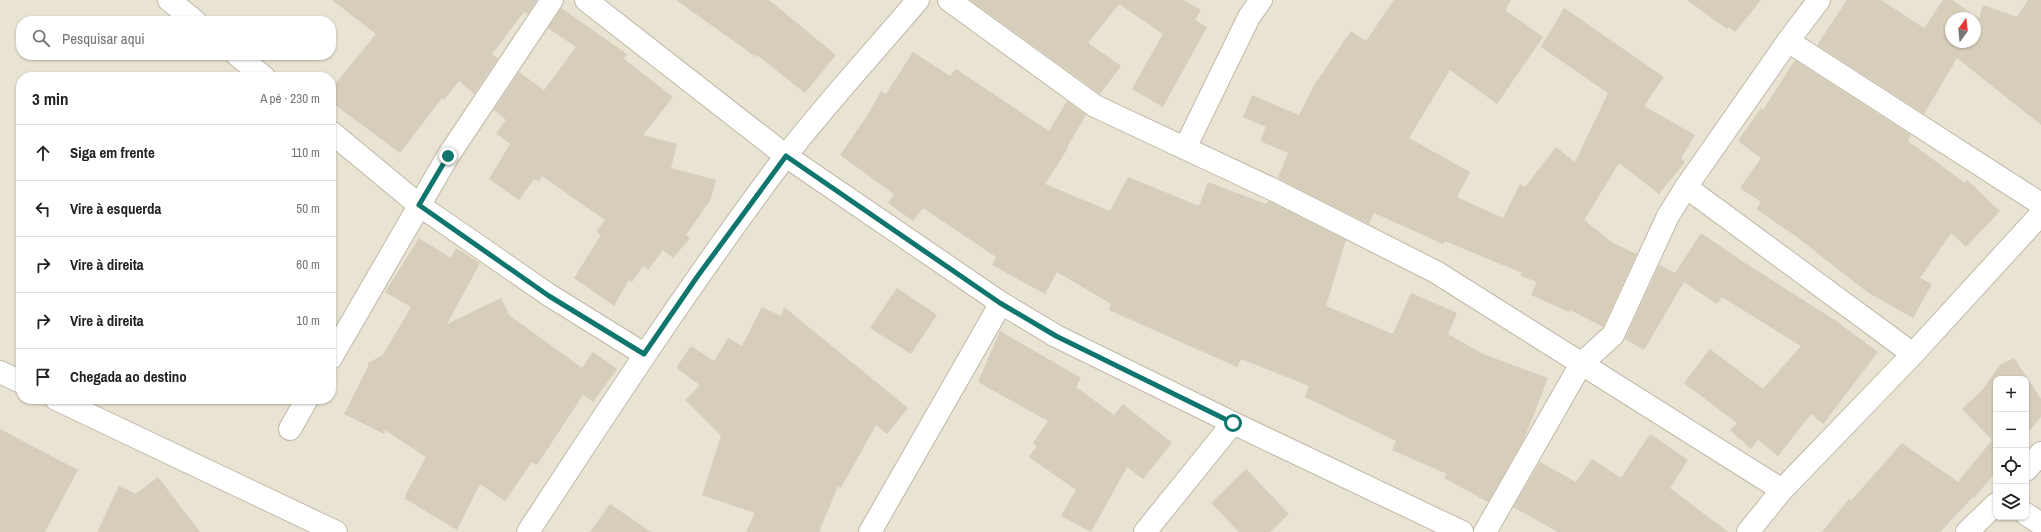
<!DOCTYPE html>
<html lang="pt">
<head>
<meta charset="utf-8">
<style>
  :root { --surface:#fff; --page:#f6f6f6; --text:#222; --muted:#767676; --line:#e0e0e0 }
  body { margin:0; font-family:"Archivo Narrow",sans-serif; background:var(--page); color:var(--text) }
  .controls { position:absolute; right:12px; bottom:12px; display:grid; overflow:hidden; border-radius:8px; box-shadow:0 1px 3px #0004 }
  .controls button { width:36px; height:36px; display:grid; place-items:center; padding:0; border:0; border-bottom:1px solid var(--line); background:var(--surface); color:var(--text); font:20px sans-serif }
  .compass { position:absolute; left:1945px; top:12px; width:36px; height:36px; border-radius:50%; background:var(--surface); box-shadow:0 1px 3px #0004; rotate:15deg }
  .stop { position:absolute; width:12px; height:12px; margin:-9px; border:3px solid #0f766e; border-radius:50%; background:#fff }
  .stop.end { background:#0f766e; border-color:#fff; box-shadow:0 1px 4px #0008 }
  .list { margin:0; padding:0; list-style:none }
  h2 { display:flex; justify-content:space-between; align-items:center; height:52px; margin:0; padding:0 16px; font-size:17px }
  h2 small { font-size:13px; font-weight:400; color:var(--muted) }
  .list li { display:grid; grid-template-columns:26px 1fr auto; gap:12px; align-items:center; box-sizing:border-box; height:56px; padding:0 16px; border-top:1px solid var(--line) }
  .list b { display:block; font-size:15px; white-space:nowrap }
  .list em { font-size:13px; font-style:normal; color:var(--muted) }
  .icon { flex:none; width:22px; height:22px; fill:none; stroke:currentColor; stroke-width:2; stroke-linecap:round; stroke-linejoin:round }
  .map { position:relative; flex:none; width:2041px; height:532px; overflow:hidden }
  .search { position:absolute; background:var(--surface); box-shadow:0 1px 3px #0004; left:16px; top:16px; width:320px; height:44px; display:flex; align-items:center; gap:10px; box-sizing:border-box; padding:0 14px; border-radius:16px; color:var(--muted); font-size:15px }
  .panel { position:absolute; background:var(--surface); box-shadow:0 1px 3px #0004; left:16px; top:72px; width:320px; height:332px; border-radius:16px }
  .map>svg:first-child { display:block }
</style>
</head>
<body>
<div class="map">
<svg width="2041" height="532" viewBox="0 0 2041 532">
  <rect width="100%" height="100%" fill="#f4f0e5"/>
  <path fill="#e8e3d3" fill-rule="evenodd" d="M0,0H2041V532H0ZM1951,18H1975V42H1951ZM21,21H331V55H21ZM21,77H331V399H21ZM1996,379H2026V517H1996Z"/>
  <g fill="#d6cdba" fill-rule="evenodd">
    <path d="M332,0H537L528,14L524,12L492,54L498,58L474,94L459,81L444,100L442,98L400,153L331,102V89L376,34Z"/>
    <path d="M676,0H769L836,55L805,93L757,55L756,57Z"/>
    <path d="M970,0H1183L1201,10L1195,20L1207,27L1163,107L1132,89L1163,34L1119,4L1088,43L1121,66L1100,94Z"/>
    <path d="M1394,0H1511L1505,10L1543,37L1497,104L1450,70L1409,138L1470,172L1457,197L1503,218L1520,184L1525,187L1556,147L1575,162L1608,93L1541,47L1564,8L1664,77L1644,106L1695,135L1681,158L1685,162L1659,194L1619,163L1584,220L1613,243L1637,254L1603,327L1570,310L1569,312L1531,295L1537,282L1521,276L1522,273L1445,241L1443,244L1374,213L1369,224L1278,178L1288,153L1260,141L1266,127L1243,117L1252,95L1299,115L1313,87L1351,31L1366,41Z"/>
    <path d="M1687,0H1761L1735,32L1729,27L1727,29Z"/>
    <path d="M1847,0H1881L1924,28L1943,0H1952L1979,18L1983,5L2017,17L2028,0H2041V125L1957,58L1924,114L1817,45ZM1951,18H1975V42H1951Z"/>
    <path d="M561,8L627,54L624,59L673,97L643,135L677,144L671,168L716,180L711,199L686,235L690,238L673,258L663,250L648,270L643,266L632,282L629,280L614,306L574,278L601,235L596,232L605,220L542,176L539,182L534,179L519,200L489,179L510,144L496,133L506,120L494,110L519,72L544,90L576,47L548,28Z"/>
    <path d="M913,52L950,76L956,69L1049,131L1067,101L1086,115L1067,147L1068,148L1045,184L1110,211L1128,177L1199,206L1208,182L1266,204L1268,201L1346,240L1326,306L1393,334L1411,293L1457,313L1448,334L1483,354L1548,378L1524,439L1488,502L1444,478L1447,474L1392,450L1396,441L1305,397L1309,386L1241,359L1237,367L1109,310L1111,304L1057,272L1045,294L992,265L996,257L923,208L913,221L888,203L894,194L840,155L867,116L881,91L886,94Z"/>
    <path d="M1795,60L1911,135L1908,141L1965,183L1967,180L2000,211L1966,247L1951,233L1920,278L1932,284L1913,318L1867,292L1797,237L1756,209L1761,202L1740,188L1761,158L1738,141L1761,108L1763,110Z"/>
    <path d="M1701,233L1745,263L1836,321L1878,352L1823,424L1811,414L1778,456L1758,440L1751,449L1730,430L1737,423L1684,383L1710,349L1763,389L1801,346L1722,297L1717,304L1684,282L1644,350L1625,339L1659,265L1675,273Z"/>
    <path d="M419,238L451,258L456,248L480,263L447,324L501,298L509,315L582,368L593,352L617,369L593,402L583,395L537,465L532,462L505,501L480,484L457,530L404,498L426,457L385,430L384,434L344,414L368,367V363L383,355L411,307L385,292Z"/>
    <path d="M897,288L937,315L911,354L870,328Z"/>
    <path d="M762,307L781,316L784,307L908,408L887,434L876,425L841,488L838,486L819,532H746L755,513L702,495L721,436L685,400L700,385L676,368L691,346L714,361L728,338L742,346Z"/>
    <path d="M1000,331L1081,378L1076,387L1114,415L1123,404L1172,443L1143,479L1127,467L1091,532L1061,516L1076,490L1029,457L1037,446L1033,443L1048,421L978,382Z"/>
    <path d="M2014,358L2041,399V417L2026,435V379H1996V472L1974,498L1973,497L1940,532H1822L1849,499L1851,501L1902,443L1958,482L1992,440L1962,409L1983,389L2000,365Z"/>
    <path d="M0,429L78,470L45,532H0Z"/>
    <path d="M1650,434L1688,460L1670,488L1728,532H1558L1513,507L1540,462L1576,482L1592,459L1621,478Z"/>
    <path d="M1246,469L1289,514L1270,532H1239L1211,503Z"/>
    <path d="M158,477L200,532H97L119,486L136,494Z"/>
    <path d="M610,504L651,532H590Z"/>
  </g>
  <g fill="none" stroke-linecap="round" stroke-linejoin="round">
    <g stroke="#c0b9a7" stroke-width="24">
      <g id="minor">
        <path d="M169,0L195,21"/>
        <path d="M586,0L786,156L1001,303L1056,336L1233,423L1462,532"/>
        <path d="M949,0L1095,106L1274,190L1436,272L1782,490"/>
        <path d="M1788,41L2041,204"/>
        <path d="M237,55L264,77"/>
        <path d="M331,132L419,205L549,295L644,354"/>
        <path d="M1185,148L1249,17L1261,0"/>
        <path d="M1686,187L1913,354"/>
        <path d="M331,358L448,156L552,0"/>
        <path d="M0,372L21,382"/>
        <path d="M56,399L336,532"/>
        <path d="M290,429L307,399"/>
        <path d="M2026,470L2041,453"/>
        <path d="M2026,514L2041,524"/>
        <path d="M528,532C611,405 694,278 785,157C826,104 874,52 918,0"/>
        <path d="M870,532L1001,303"/>
        <path d="M1145,532L1233,423"/>
        <path d="M1485,532L1581,364L1613,335L1668,216L1686,187L1788,41L1819,0"/>
        <path d="M1748,532L1782,490L1913,354L2041,214"/>
        <path d="M1967,532L1996,504"/>
      </g>
    </g>
    <use href="#minor" stroke="#fff" stroke-width="22"/>
  </g>
  <g fill="none" stroke-linecap="round" stroke-linejoin="round">
    <path stroke="#0f766e" stroke-width="5" d="M448,156L419,205L549,296L644,354L697,277L786,156L1000,303L1056,336L1233,423"/>
  </g>
</svg>
<div class="controls">
<button>+</button>
<button>−</button>
<button><svg class="icon" aria-label="locate" viewBox="0 0 24 24"><circle cx="12" cy="12" r="6"/><path d="M12 2v4M12 18v4M2 12h4M18 12h4"/></svg></button>
<button><svg class="icon" aria-label="layers" viewBox="0 0 24 24"><path d="M12 4l9 5-9 5-9-5zM3 14l9 5 9-5"/></svg></button>
</div>
<svg class="compass" viewBox="-18 -18 36 36"><path d="M0-13l5 13h-10z" fill="#e53935"/><path d="M0 13l5-13h-10z" fill="#767676"/></svg>
<div class="stop" style="left:1233px;top:423px"></div>
<div class="stop end" style="left:448px;top:156px"></div>
<div class="search"><svg class="icon" aria-label="search" viewBox="0 0 24 24"><circle cx="10" cy="10" r="6"/><path d="M15 15l6 6"/></svg>Pesquisar aqui</div>
<section class="panel">
<h2>3 min<small>A pé · 230 m</small></h2>
<ul class="list">
<li><svg class="icon" aria-label="ahead" viewBox="0 0 24 24"><path d="M12 20V5M6 11l6-6 6 6"/></svg><div><b>Siga em frente</b></div><em>110 m</em></li>
<li><svg class="icon" aria-label="left" viewBox="0 0 24 24"><path d="M17 20v-9H6M10 6l-5 5 5 5"/></svg><div><b>Vire à esquerda</b></div><em>50 m</em></li>
<li><svg class="icon" aria-label="right" viewBox="0 0 24 24"><path d="M7 20v-9h11M14 6l5 5-5 5"/></svg><div><b>Vire à direita</b></div><em>60 m</em></li>
<li><svg class="icon" aria-label="right" viewBox="0 0 24 24"><path d="M7 20v-9h11M14 6l5 5-5 5"/></svg><div><b>Vire à direita</b></div><em>10 m</em></li>
<li><svg class="icon" aria-label="arrive" viewBox="0 0 24 24"><path d="M6 21V4h12l-3 4 3 4H6"/></svg><div><b>Chegada ao destino</b></div></li>
</ul>
</section>
</div>
</body>
</html>
